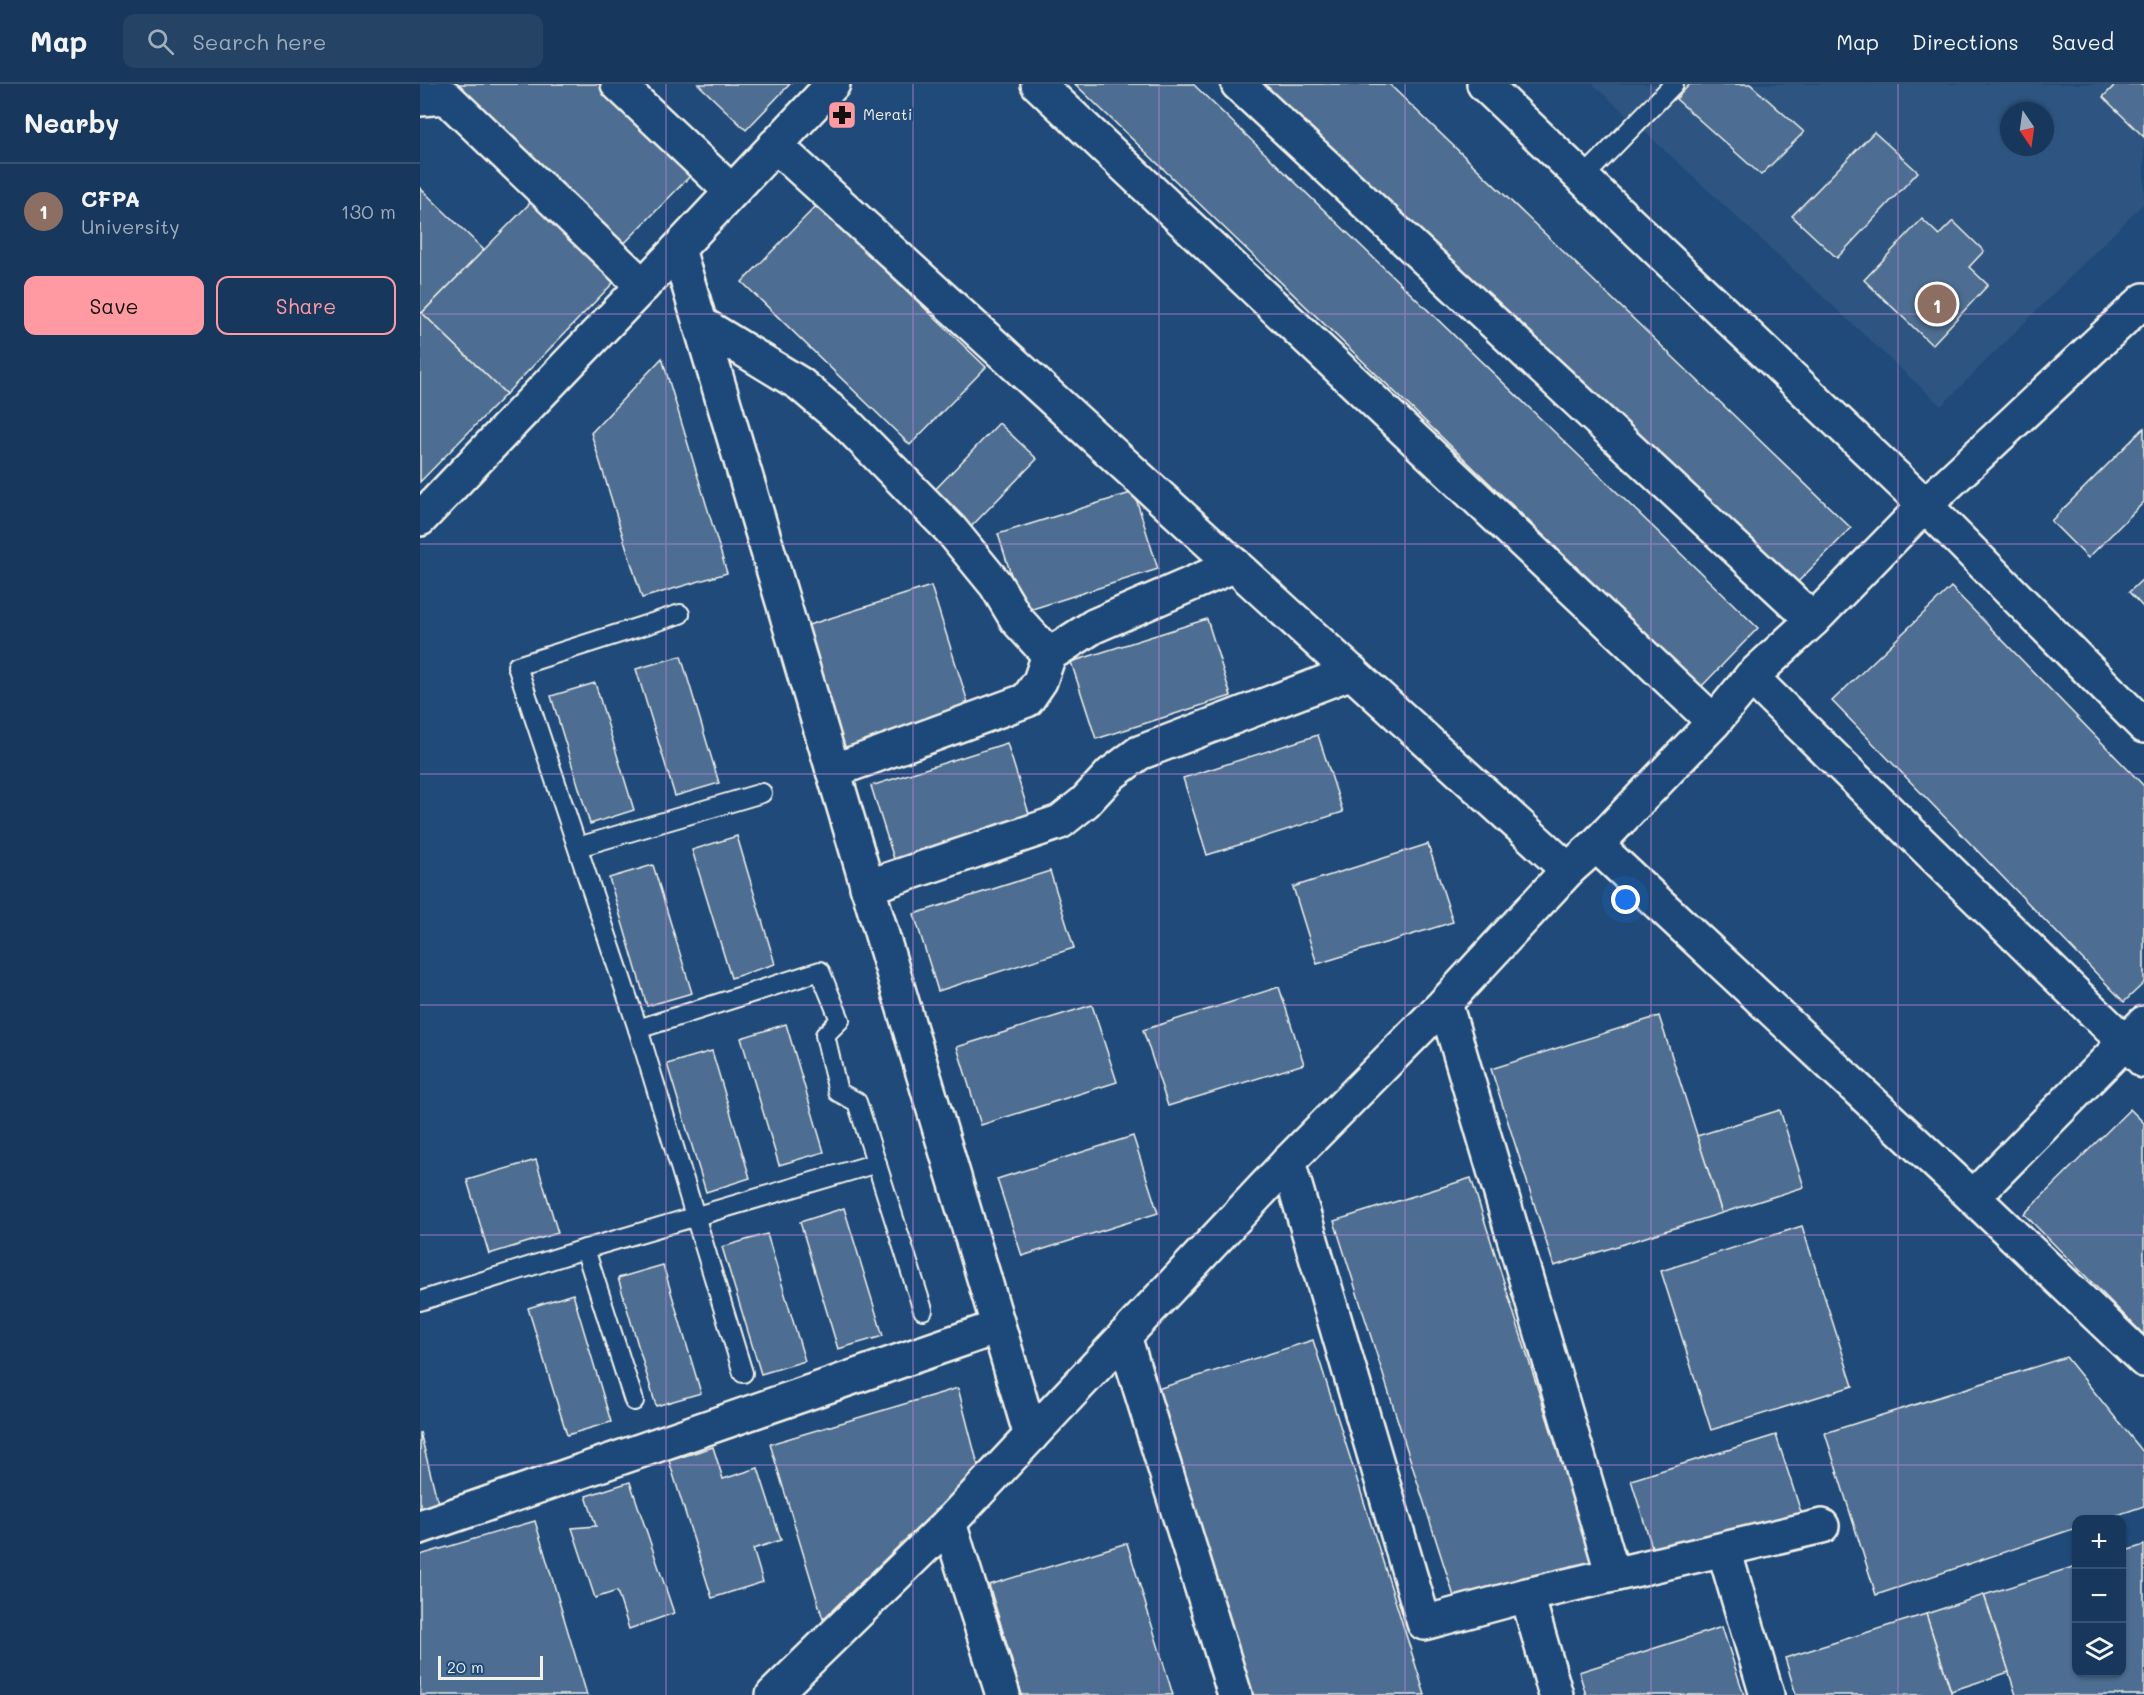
<!DOCTYPE html>
<html lang="en">
<head>
<meta charset="utf-8">
<style>
  :root { --surface:#17385c; --page:#244365; --text:#f1f3f6; --muted:#9eacbb; --line:#365272; --accent:#ff9aa2 }
  body { margin:0; font-family:Mali,sans-serif; background:var(--page); color:var(--text) }
  .controls { position:absolute; right:18px; bottom:18px; display:grid; overflow:hidden; border-radius:12px; box-shadow:0 2px 4px #0004 }
  .controls button { width:54px; height:54px; display:grid; place-items:center; padding:0; border:0; border-bottom:2px solid var(--line); background:var(--surface); color:var(--text); font:30px sans-serif }
  .compass { position:absolute; left:1580px; top:18px; width:54px; height:54px; border-radius:50%; background:var(--surface); box-shadow:0 2px 4px #0004; rotate:167deg }
  .scale { position:absolute; left:18px; bottom:15px; width:105px; box-sizing:border-box; padding-left:6px; border:3px solid #f4f1e8; border-top:0; font-size:16px; line-height:21px; white-space:nowrap; color:#f4f1e8; -webkit-text-stroke:4px #1f4a7a; paint-order:stroke }
  .you { position:absolute; left:1206px; top:816px; width:21px; height:21px; margin:-15px; border:4px solid #fff; border-radius:50%; background:#1a73e8; box-shadow:0 0 0 9px #1a73e833 }
  .badge { display:grid; place-items:center; width:39px; height:39px; border-radius:50%; background:var(--accent); color:#fff; font-size:20px; font-weight:700 }
  .pin { position:absolute; translate:-50% -50%; border:3px solid #fff; box-shadow:0 2px 6px #0006 }
  .list { margin:0; padding:0; list-style:none }
  h2 { display:flex; justify-content:space-between; align-items:center; height:78px; margin:0; padding:0 24px; font-size:26px }
  h2 small { font-size:20px; font-weight:400; color:var(--muted) }
  .list li { display:grid; grid-template-columns:39px 1fr auto; gap:18px; align-items:center; box-sizing:border-box; height:96px; padding:0 24px; border-top:2px solid var(--line) }
  .list b { display:block; font-size:22px; white-space:nowrap }
  .list p { margin:0; font-size:20px; white-space:nowrap; color:var(--muted) }
  .list em { font-size:20px; font-style:normal; color:var(--muted) }
  .actions { display:flex; gap:12px; padding:18px 24px }
  .actions a { flex:1; padding:14px 0; border:2px solid var(--accent); border-radius:12px; text-align:center; font-size:21px; color:var(--accent) }
  .actions .main { background:var(--accent); color:#111 }
  .icon { flex:none; width:33px; height:33px; fill:none; stroke:currentColor; stroke-width:2; stroke-linecap:round; stroke-linejoin:round }
  .map { position:relative; flex:none; width:1724px; height:1611px; overflow:hidden }
  header { display:flex; align-items:center; gap:36px; box-sizing:border-box; height:84px; padding:0 30px; background:var(--surface); border-bottom:2px solid var(--line) }
  header strong { font-size:28px }
  nav { display:flex; gap:33px; margin-inline-start:auto; font-size:21px }
  .search { width:420px; height:54px; background:var(--page); display:flex; align-items:center; gap:15px; box-sizing:border-box; padding:0 21px; border-radius:12px; color:var(--muted); font-size:22px }
  main { display:flex }
  aside { flex:1; background:var(--surface) }
  .map>svg:first-child { display:block }
</style>
</head>
<body>
<header>
<strong>Map</strong>
<div class="search"><svg class="icon" aria-label="search" viewBox="0 0 24 24"><circle cx="10" cy="10" r="6"/><path d="M15 15l6 6"/></svg>Search here</div>
<nav><a>Map</a><a>Directions</a><a>Saved</a></nav>
</header>
<main>
<aside>
<h2>Nearby<small></small></h2>
<ul class="list">
<li><span class="badge" style="background:#8d6e63">1</span><div><b>CFPA</b><p>University</p></div><em>130 m</em></li>
</ul>
<div class="actions"><a class="main">Save</a><a>Share</a></div>
</aside>
<div class="map">
<svg width="1724" height="1611" viewBox="0 0 1724 1611">
  <rect width="100%" height="100%" fill="#1f4a7a"/>
  <filter id="ink" filterUnits="userSpaceOnUse"><feTurbulence type="fractalNoise" baseFrequency=".0167" numOctaves="2"/><feDisplacementMap in="SourceGraphic" scale="12" xChannelSelector="R" yChannelSelector="G"/><feConvolveMatrix kernelMatrix="1 2 1 2 8 2 1 2 1" color-interpolation-filters="sRGB"/></filter>
  <g filter="url(#ink)">
    <path fill="#2d5581" fill-rule="evenodd" d="M1173,0H1724V119L1521,322ZM1589,27H1625V63H1589Z"/>
    <g fill="#4d6e92" stroke="#f4f1e8" stroke-width="1.5">
      <path d="M26,0H188L276,86L198,166Z"/>
      <path d="M278,0H370L326,46Z"/>
      <path d="M655,0H773L1338,544L1281,603Z"/>
      <path d="M842,0H969L1431,444L1369,507Z"/>
      <path d="M1270,0H1330L1384,48L1341,91L1256,15Z"/>
      <path d="M1696,0H1724V53L1683,13Z"/>
      <path d="M1454,48L1498,88L1417,174L1372,132Z"/>
      <path d="M0,104L64,166L2,229L0,228Z"/>
      <path d="M112,117L195,197L86,310L2,229Z"/>
      <path d="M397,121L566,283L490,361L322,198Z"/>
      <path d="M1502,135L1519,151L1533,137L1564,167L1549,183L1568,201L1512,261L1444,196Z"/>
      <path d="M2,229L86,310L0,398V230Z"/>
      <path d="M242,274L307,489L222,514L171,349Z"/>
      <path d="M579,339L617,375L544,450L507,414Z"/>
      <path d="M1724,344V418L1668,474L1631,437Z"/>
      <path d="M714,408L738,485L603,528L578,450Z"/>
      <path d="M1724,494V524L1709,508Z"/>
      <path d="M511,502L552,631L417,674L376,545Z"/>
      <path d="M1531,503L1724,702V899L1704,918L1412,617Z"/>
      <path d="M787,535L811,612L676,655L651,578Z"/>
      <path d="M261,572L299,699L255,712L216,585Z"/>
      <path d="M175,599L214,726L170,740L131,612Z"/>
      <path d="M898,651L923,728L787,771L763,694Z"/>
      <path d="M587,659L611,736L475,778L451,702Z"/>
      <path d="M317,752L355,880L311,894L272,766Z"/>
      <path d="M1008,760L1033,838L897,880L873,803Z"/>
      <path d="M233,781L272,909L227,922L189,794Z"/>
      <path d="M630,787L654,864L518,907L494,830Z"/>
      <path d="M859,903L884,980L748,1022L723,946Z"/>
      <path d="M672,921L697,998L561,1041L537,963Z"/>
      <path d="M1239,932L1302,1129L1134,1182L1071,985Z"/>
      <path d="M366,940L404,1068L359,1081L321,954Z"/>
      <path d="M292,967L330,1094L286,1108L247,980Z"/>
      <path d="M1710,1025L1724,1039V1251L1604,1130Z"/>
      <path d="M1360,1026L1384,1103L1302,1129L1277,1052Z"/>
      <path d="M713,1052L738,1129L602,1172L577,1095Z"/>
      <path d="M116,1076L138,1149L69,1170L47,1096Z"/>
      <path d="M1051,1094L1173,1479L1037,1522L914,1137Z"/>
      <path d="M424,1124L463,1252L418,1265L380,1138Z"/>
      <path d="M1382,1142L1433,1302L1291,1346L1241,1187Z"/>
      <path d="M347,1150L385,1277L341,1290L302,1163Z"/>
      <path d="M243,1181L281,1309L236,1322L198,1194Z"/>
      <path d="M153,1210L191,1338L147,1351L108,1224Z"/>
      <path d="M893,1256L1005,1611H827L731,1307Z"/>
      <path d="M1646,1273L1724,1369V1422L1683,1436H1656V1444L1456,1511L1405,1349Z"/>
      <path d="M538,1304L559,1385L403,1535L350,1360Z"/>
      <path d="M0,1348L20,1427L0,1432Z"/>
      <path d="M1356,1351L1382,1431L1236,1476L1211,1396Z"/>
      <path d="M293,1363L303,1395L338,1384L361,1456L333,1465L343,1498L292,1514L249,1377Z"/>
      <path d="M210,1398L254,1529L209,1545L197,1507L175,1514L152,1444L176,1442L166,1412Z"/>
      <path d="M115,1437L167,1611H0V1471Z"/>
      <path d="M707,1459L753,1611H602L569,1501Z"/>
      <path d="M1724,1461V1611H1596L1564,1511L1656,1482V1588H1702V1468Z"/>
      <path d="M1564,1511L1589,1588L1531,1607L1506,1530Z"/>
      <path d="M1506,1530L1532,1611H1376L1365,1574Z"/>
      <path d="M1302,1543L1324,1611H1166L1159,1588Z"/>
    </g>
    <g fill="none" stroke-linecap="round" stroke-linejoin="round">
      <g stroke="#f4f1e8" stroke-width="22">
        <g id="service">
          <path d="M1163,94L1254,0"/>
          <path d="M158,763L342,709"/>
          <path d="M218,945L97,582L260,530"/>
          <path d="M165,1165L214,1317"/>
          <path d="M0,1217L165,1165L457,1079"/>
          <path d="M323,1289L218,945L400,887L420,936L405,951L418,1008L437,1018L503,1226"/>
        </g>
      </g>
      <g stroke="#f4f1e8" stroke-width="38">
        <g id="minor">
          <path d="M198,0L311,107"/>
          <path d="M618,0L1294,638"/>
          <path d="M818,0L1393,536"/>
          <path d="M0,15L26,13L223,202"/>
          <path d="M355,61L1148,786"/>
          <path d="M258,165L611,1352"/>
          <path d="M280,239L380,300L426,339L531,446L576,501L597,536L629,571"/>
          <path d="M1331,593L1724,977"/>
          <path d="M413,687L607,616L620,597L629,571L674,542L815,481"/>
          <path d="M1176,761L1553,1113L1724,1276"/>
          <path d="M447,803L640,738L665,718L691,690L719,669L932,588"/>
          <path d="M1025,919L1193,1491"/>
          <path d="M868,1078L1004,1539L1107,1511L1402,1442"/>
          <path d="M1553,1113L1724,939"/>
          <path d="M704,1252L815,1611"/>
          <path d="M529,1439L583,1611"/>
          <path d="M0,1443L578,1243"/>
          <path d="M1304,1466L1347,1611"/>
          <path d="M1107,1511L1136,1611"/>
          <path d="M353,1611L529,1439L868,1078L1025,919L1148,786L1176,761L1294,638L1331,593L1393,536L1505,421L1724,216"/>
        </g>
      </g>
      <g stroke="#f4f1e8" stroke-width="38">
        <g id="tertiary">
          <path d="M1064,0L1505,421L1724,642"/>
          <path d="M0,435L258,165L413,0"/>
        </g>
      </g>
      <use href="#service" stroke="#1f4a7a" stroke-width="18"/>
      <use href="#minor" stroke="#1f4a7a" stroke-width="33"/>
      <use href="#tertiary" stroke="#1f4a7a" stroke-width="33"/>
    </g>
  </g>
  <path fill="none" stroke="#b185d1" stroke-width="1.5" stroke-opacity="0.55" d="M246,0V1611M493,0V1611M739,0V1611M985,0V1611M1231,0V1611M1478,0V1611M0,230H1724M0,460H1724M0,690H1724M0,921H1724M0,1151H1724M0,1381H1724"/>
  <defs>
    <g id="pharmacy-square" transform="scale(1.5)"><rect x="-9" y="-9" width="18" height="18" rx="4" fill="#ff9aa2" stroke="#1f4a7a"/><path d="M-2-6h4v4h4v4h-4v4h-4v-4h-4v-4h4Z" fill="#111"/></g>
  </defs>
  <g fill-rule="evenodd">
    <use href="#pharmacy-square" x="422" y="31"/>
  </g>
  <g text-anchor="middle" stroke-width="5" stroke-linejoin="round" paint-order="stroke">
    <g font-size="15" fill="#f4f1e8" stroke="#1f4a7a" text-anchor="start">
      <text x="443" y="36">Merati</text>
    </g>
  </g>
</svg>
<div class="controls">
<button>+</button>
<button>−</button>
<button><svg class="icon" aria-label="layers" viewBox="0 0 24 24"><path d="M12 4l9 5-9 5-9-5zM3 14l9 5 9-5"/></svg></button>
</div>
<svg class="compass" viewBox="-18 -18 36 36"><path d="M0-13l5 13h-10z" fill="#e53935"/><path d="M0 13l5-13h-10z" fill="#9eacbb"/></svg>
<div class="scale">20 m</div>
<div class="you"></div>
<div class="pin badge" style="left:1517px;top:220px;background:#8d6e63">1</div>
</div>
</main>
</body>
</html>
